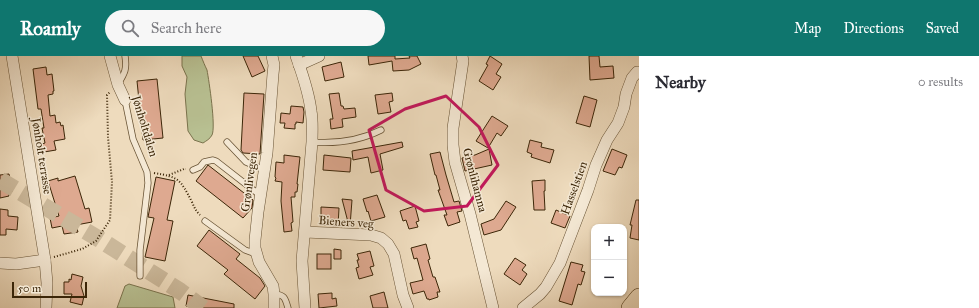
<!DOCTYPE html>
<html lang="en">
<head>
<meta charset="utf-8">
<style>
  :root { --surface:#fff; --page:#f7f7f7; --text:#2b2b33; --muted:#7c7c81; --line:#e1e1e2; --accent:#0f766e }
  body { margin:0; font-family:"IM FELL Great Primer",serif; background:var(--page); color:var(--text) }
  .controls { position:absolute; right:12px; bottom:12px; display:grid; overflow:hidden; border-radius:8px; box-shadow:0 1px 3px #0004 }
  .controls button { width:36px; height:36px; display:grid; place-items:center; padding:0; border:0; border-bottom:1px solid var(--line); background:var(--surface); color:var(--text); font:20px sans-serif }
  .scale { position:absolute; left:12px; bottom:10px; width:75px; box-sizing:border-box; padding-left:4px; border:2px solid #3c2608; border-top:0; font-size:11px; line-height:14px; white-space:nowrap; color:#3c2608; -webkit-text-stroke:3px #f4e8d4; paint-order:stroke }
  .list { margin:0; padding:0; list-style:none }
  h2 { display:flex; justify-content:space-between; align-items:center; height:52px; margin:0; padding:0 16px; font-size:17px }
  h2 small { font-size:13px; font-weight:400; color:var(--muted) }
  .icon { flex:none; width:22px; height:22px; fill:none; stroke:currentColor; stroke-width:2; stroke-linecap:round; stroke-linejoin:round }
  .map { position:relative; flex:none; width:639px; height:252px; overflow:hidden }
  header { display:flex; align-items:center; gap:24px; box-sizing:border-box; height:56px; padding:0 20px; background:var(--accent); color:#fff }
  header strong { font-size:19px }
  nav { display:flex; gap:22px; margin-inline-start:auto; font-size:14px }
  .search { width:280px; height:36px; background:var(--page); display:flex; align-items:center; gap:10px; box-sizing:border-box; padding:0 14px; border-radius:22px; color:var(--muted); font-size:15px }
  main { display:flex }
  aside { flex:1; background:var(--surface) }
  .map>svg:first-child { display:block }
</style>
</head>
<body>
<header>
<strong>Roamly</strong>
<div class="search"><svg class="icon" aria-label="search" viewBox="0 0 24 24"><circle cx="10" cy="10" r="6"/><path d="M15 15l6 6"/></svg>Search here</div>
<nav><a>Map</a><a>Directions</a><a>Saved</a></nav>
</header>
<main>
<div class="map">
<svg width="639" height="252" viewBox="0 0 639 252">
  <rect width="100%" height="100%" fill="#eedbbd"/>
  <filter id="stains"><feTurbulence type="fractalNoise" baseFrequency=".005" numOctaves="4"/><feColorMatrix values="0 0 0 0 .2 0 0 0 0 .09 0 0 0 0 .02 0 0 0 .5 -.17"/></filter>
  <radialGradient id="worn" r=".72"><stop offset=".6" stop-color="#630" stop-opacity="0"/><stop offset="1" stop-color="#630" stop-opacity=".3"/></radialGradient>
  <g fill="#b8c092" stroke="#7a734d">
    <path d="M182,0H201C203,5 205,10 207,14C209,25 216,71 212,79C210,83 206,85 203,87L194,84L188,75L185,38L187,21L182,10Z"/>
    <path d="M129,228L173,241L175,252H117L125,230Z"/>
  </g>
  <g fill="#dea990" stroke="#3c2608">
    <path d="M243,0H258L265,15L252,21Z"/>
    <path d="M368,0H395V3L410,2L409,0H417L421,8L409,14L393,15L392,5L369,9Z"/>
    <path d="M490,0L502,8L496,18L501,21L493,34L479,25L488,9L486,8Z"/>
    <path d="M589,0H599L600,11L613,10L614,22L590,24Z"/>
    <path d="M341,6L344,21L325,25L322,11Z"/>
    <path d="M46,11L47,19L52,18L54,35H53V38L48,39L50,60L55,59L56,67L60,66L61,70L63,69L65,83L54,85L56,94L44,96L42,88L45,87L42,72H44L41,53H38L33,13Z"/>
    <path d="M157,23L163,82L143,84L137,25Z"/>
    <path d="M244,37L264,38L260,98L243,97L241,94Z"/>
    <path d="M339,37L341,50H343L344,53L355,52L356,61L342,63L343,71L331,73L330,63H333L329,38Z"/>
    <path d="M392,37L393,45L389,46L391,56L378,58L375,39Z"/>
    <path d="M584,40L597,44L590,71L576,67Z"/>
    <path d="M291,50L303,51L304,56L303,67L296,66V68H295V73L284,72L285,67H280L281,57L290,58Z"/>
    <path d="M492,60L508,70L501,80L497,77L488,92L476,85Z"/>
    <path d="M530,84L542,87L541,91L554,94L550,107L531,101L532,98L527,96Z"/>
    <path d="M402,86L403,91L380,98L383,114L371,117L368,101L353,104L352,95Z"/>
    <path d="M489,93L492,109L465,115L462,102L475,99Z"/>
    <path d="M612,93L627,99L622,112L619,111L615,119L603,115Z"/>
    <path d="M440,96L446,119L454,146L459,145L462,155L457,156L460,166L448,170L444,159H447L438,134H440L436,119H435L430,98Z"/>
    <path d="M284,99L300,101L297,128H298L297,136H295V141H291L293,166L291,167L292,175L284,176L281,145L282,126L275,125L276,122L275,121L276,106L284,107Z"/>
    <path d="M324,99L351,102L350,116L323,114Z"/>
    <path d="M208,109L253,144L252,152L243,162L196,125Z"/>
    <path d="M9,118L12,136L8,137L9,140L0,142V119Z"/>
    <path d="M75,120L85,153L89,152L92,166L76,169L78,176L64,178L62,170L52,172L50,162L59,160L48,125L58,122V125Z"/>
    <path d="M156,121L175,125L167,164L173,165L165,205L145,201L154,162L148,161Z"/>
    <path d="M545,124V135H544L545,154H534L532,125Z"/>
    <path d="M377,139L385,161L371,165L368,155L367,156L363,143Z"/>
    <path d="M342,143L352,144L350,170H349Z"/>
    <path d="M636,144H639V184L630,182L632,169H630Z"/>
    <path d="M506,145L516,151L501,174L484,179L481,168L494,163Z"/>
    <path d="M415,150L419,165L416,166L418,171L409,173L406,164L403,165L400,155Z"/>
    <path d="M321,151L339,152L338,170L324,169V165L321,164Z"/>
    <path d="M0,153L8,154V160L18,161L17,174L6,173V179H0Z"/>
    <path d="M556,154L570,160L565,172L551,167Z"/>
    <path d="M209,174L240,198L236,203L260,222L265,230L255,243L224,218L228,214L197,190Z"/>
    <path d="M426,188L430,203L428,204L433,221H435L440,236H437L438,241L429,244V243H427L424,235L413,238L410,227L423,224L417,202L414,203L411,192Z"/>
    <path d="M334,193L341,194V203H334Z"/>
    <path d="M370,195L374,210L370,211L373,219L359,223L356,212L359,211L357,204H359L357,198Z"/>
    <rect x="317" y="198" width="14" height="15"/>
    <path d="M515,202L526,209L522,214L527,218L520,229L504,218Z"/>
    <path d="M571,206L583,209L581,215L585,216L581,229L578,228L572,249L559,245Z"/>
    <path d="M72,218L83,221L81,230L84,240L82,249L70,246L72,238H64V226H69V223L71,224Z"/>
    <path d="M384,236L388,252H373L370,240Z"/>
    <path d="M332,237V243L336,242L337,250L319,252L318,238Z"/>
    <path d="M188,239L234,248V252H198L186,250Z"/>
  </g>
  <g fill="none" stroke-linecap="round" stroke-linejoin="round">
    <path stroke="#cab799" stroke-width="17" stroke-dasharray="17 8" stroke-linecap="butt" d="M0,124L99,183L180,235L203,252"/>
    <g stroke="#685335" stroke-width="7">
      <g id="lane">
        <path d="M118,28C125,17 127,13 125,0"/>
        <path d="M125,44L133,83L147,116L148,127L140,194V220"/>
        <path d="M227,86L246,106L264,114"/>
        <path d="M312,86C337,88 359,85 381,74"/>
        <path d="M193,114L200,111L204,106L213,104L216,105L261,140"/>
        <path d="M205,165L245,194L256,198"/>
        <path d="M274,238C285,239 285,242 288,252"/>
      </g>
    </g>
    <g stroke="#685335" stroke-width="12">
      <g id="street">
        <path d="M12,0L45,204L47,227L46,252"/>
        <path d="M110,0L118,29L125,44"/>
        <path d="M272,0L274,9L273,18L267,97L258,156L255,184V192L259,206L273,230L274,238V252"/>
        <path d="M296,0C302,17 309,36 311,55C313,65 312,76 312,86L302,205L305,252"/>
        <path d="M462,0L463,5L453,72V89L455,106L470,158L493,252"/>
        <path d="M299,9L319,0"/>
        <path d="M305,176L371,179L381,182L388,188L394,198L403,239L408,252"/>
        <path d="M0,207L16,208L45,204"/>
        <path d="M523,252L540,238L546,231L560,207L588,134L596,109L607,84L618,67L624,51L626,38L632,22L637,16H639"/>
      </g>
    </g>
    <g stroke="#3c2608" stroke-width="18">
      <path id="primary" d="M630,252L639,241"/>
    </g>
    <g stroke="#3c2608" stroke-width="2" stroke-dasharray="1 2" stroke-linecap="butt">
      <path d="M154,117C179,121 180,123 192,146C194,151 196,155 200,159"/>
      <path d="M169,119L184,113H186"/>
      <path d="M54,201L82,193L96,185L110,164L112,126L108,81L107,39L110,36"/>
    </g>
    <use href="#lane" stroke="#f4e8d4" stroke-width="5.5"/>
    <use href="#street" stroke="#f4e8d4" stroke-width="11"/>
    <use href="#primary" stroke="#eedbbd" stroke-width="17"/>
  </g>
  <path fill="none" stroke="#c2185b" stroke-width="3" stroke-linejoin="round" d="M446,40L479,71L498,109L467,150L424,155L386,134L369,74L405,53Z"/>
  <g text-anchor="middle" stroke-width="3" stroke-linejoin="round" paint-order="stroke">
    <g font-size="12" fill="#3c2608" stroke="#f4e8d4">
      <text transform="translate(145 70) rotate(73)" y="4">Jønholtdalen</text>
      <text transform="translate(42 100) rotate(81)" y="4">Jønholt terrasse</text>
      <text transform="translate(475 124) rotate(75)" y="4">Grønlihamna</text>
      <text transform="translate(249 126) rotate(-82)" y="4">Grønlivegen</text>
      <text transform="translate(574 132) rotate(-70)" y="4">Hasselstien</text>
      <text transform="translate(346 166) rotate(4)" y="4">Bieners veg</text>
    </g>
  </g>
  <rect width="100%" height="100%" filter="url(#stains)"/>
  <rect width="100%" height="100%" fill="url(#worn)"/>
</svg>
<div class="controls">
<button>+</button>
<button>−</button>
</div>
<div class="scale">50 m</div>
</div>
<aside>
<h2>Nearby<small>0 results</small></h2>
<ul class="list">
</ul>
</aside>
</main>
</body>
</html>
